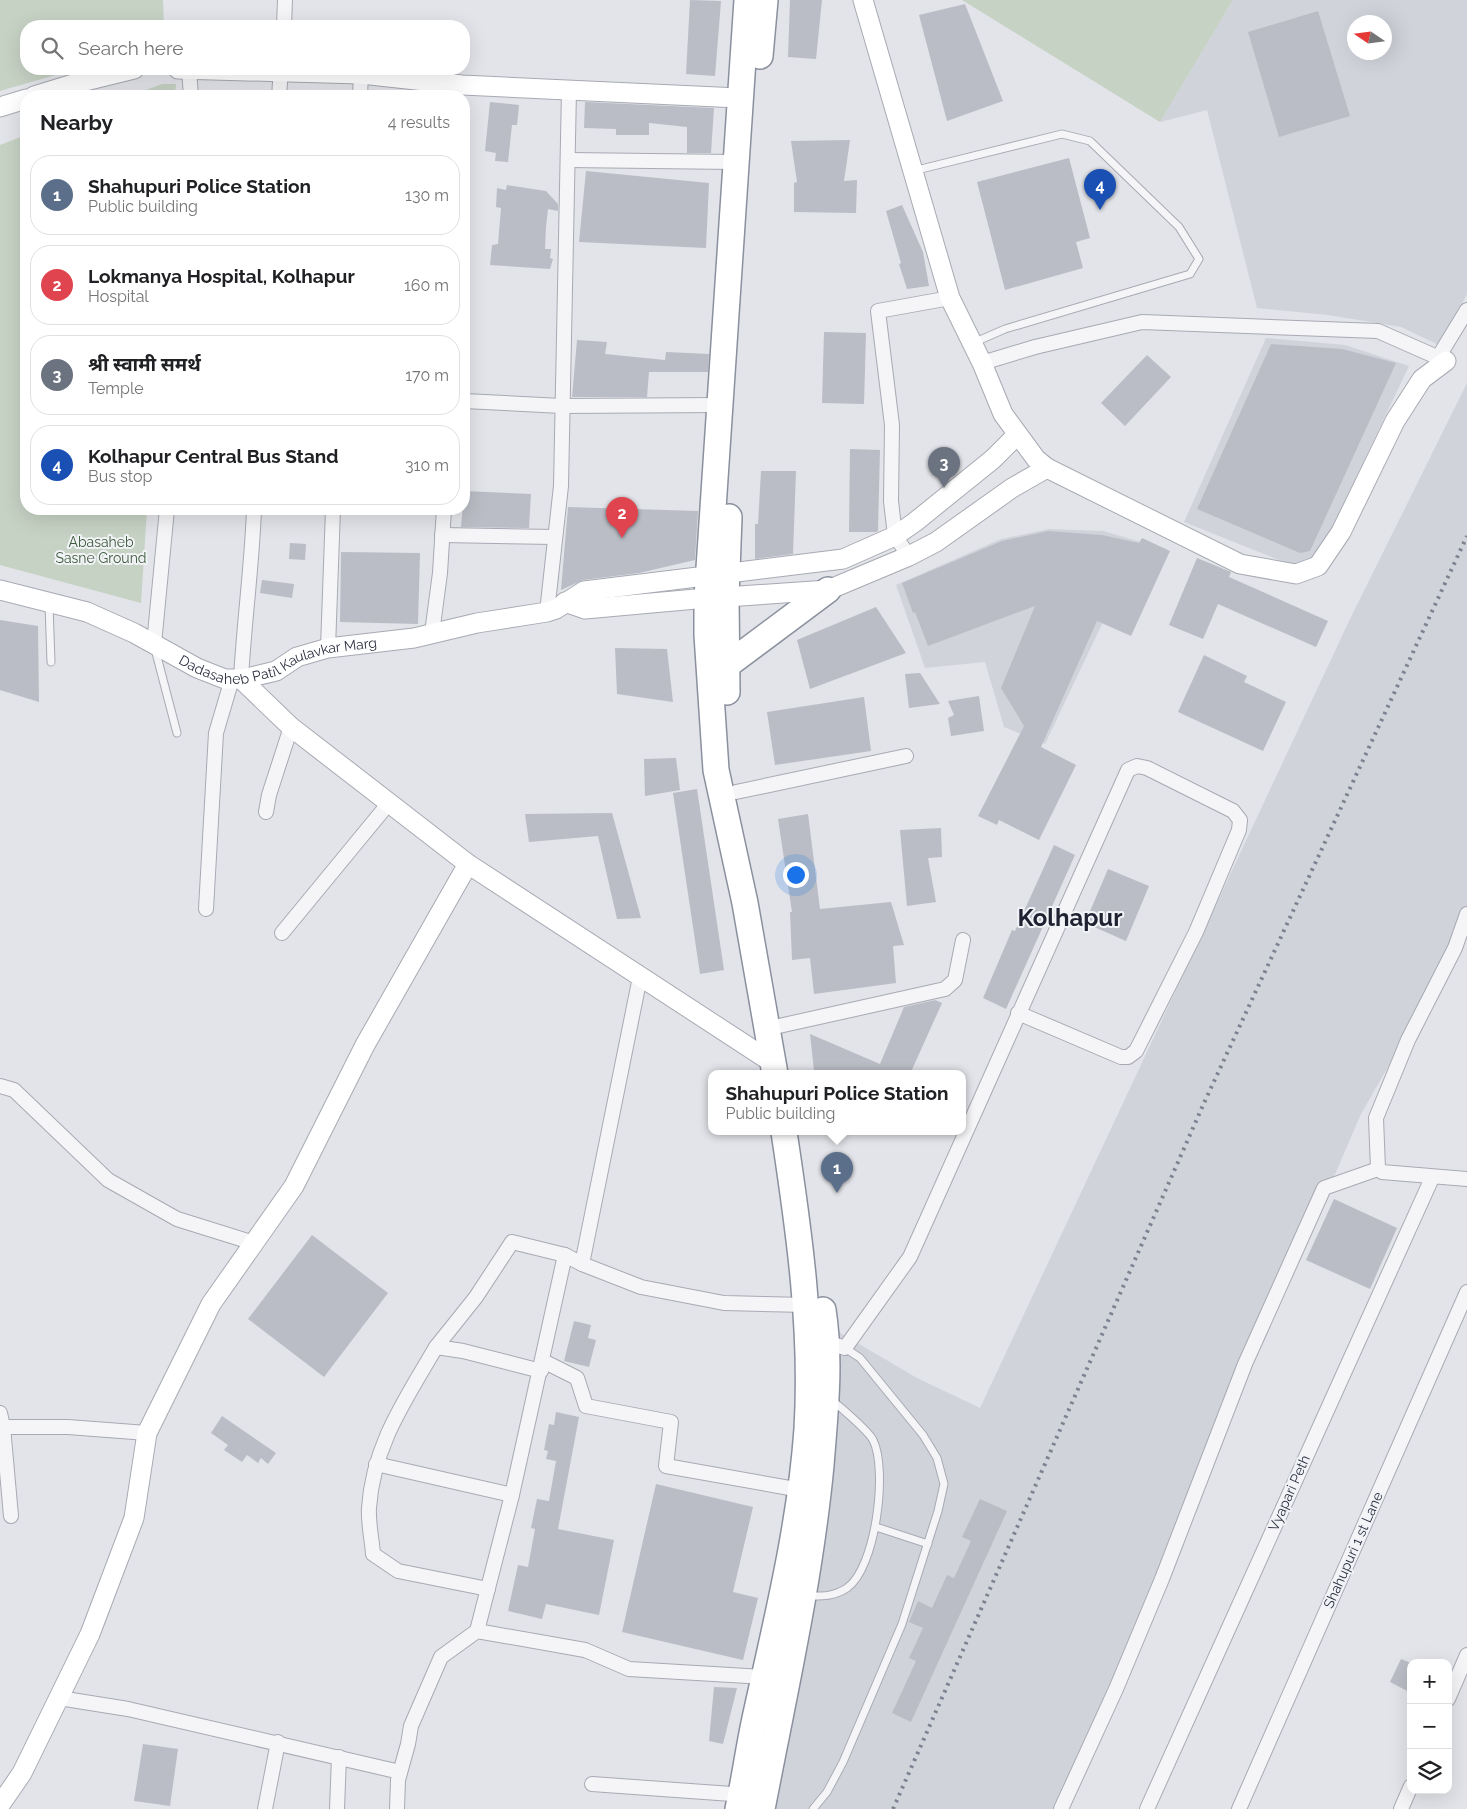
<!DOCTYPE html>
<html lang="en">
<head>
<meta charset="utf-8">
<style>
  :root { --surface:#fff; --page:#f2f2f2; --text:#202124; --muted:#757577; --line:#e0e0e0; --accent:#d93025 }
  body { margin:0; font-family:Raleway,"Noto Sans Devanagari",sans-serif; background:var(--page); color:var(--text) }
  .controls { position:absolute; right:15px; bottom:15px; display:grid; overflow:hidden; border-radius:10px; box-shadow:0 5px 20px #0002 }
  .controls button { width:45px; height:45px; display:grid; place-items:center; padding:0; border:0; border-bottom:1px solid var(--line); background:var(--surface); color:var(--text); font:25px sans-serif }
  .compass { position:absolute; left:1347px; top:15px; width:45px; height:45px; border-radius:50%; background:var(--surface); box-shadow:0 5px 20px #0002; rotate:283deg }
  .you { position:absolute; left:795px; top:874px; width:18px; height:18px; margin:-12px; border:4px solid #fff; border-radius:50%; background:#1a73e8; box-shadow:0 0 0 8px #1a73e833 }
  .badge { display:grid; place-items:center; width:32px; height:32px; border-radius:50%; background:var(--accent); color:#fff; font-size:16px; font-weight:700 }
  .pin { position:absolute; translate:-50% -41px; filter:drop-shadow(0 1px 2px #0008) }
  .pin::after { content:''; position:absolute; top:26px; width:18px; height:15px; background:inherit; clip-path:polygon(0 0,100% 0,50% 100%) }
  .popup { position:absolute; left:708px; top:1070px; width:258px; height:65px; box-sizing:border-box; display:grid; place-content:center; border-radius:10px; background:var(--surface); filter:drop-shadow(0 1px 4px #0005); font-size:16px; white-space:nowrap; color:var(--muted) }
  .popup b { font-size:19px; color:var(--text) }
  .popup::after { content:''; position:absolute; left:50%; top:100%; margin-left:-10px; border:10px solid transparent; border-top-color:var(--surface) }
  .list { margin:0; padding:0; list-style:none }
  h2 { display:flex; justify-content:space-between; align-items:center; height:65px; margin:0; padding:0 20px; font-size:21px }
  h2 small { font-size:16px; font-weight:400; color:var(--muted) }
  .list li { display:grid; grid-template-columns:32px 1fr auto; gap:15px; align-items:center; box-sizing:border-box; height:80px; margin:0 10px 10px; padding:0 10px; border:1px solid var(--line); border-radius:20px }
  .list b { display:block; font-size:19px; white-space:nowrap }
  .list p { margin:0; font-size:16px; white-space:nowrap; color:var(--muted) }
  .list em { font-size:16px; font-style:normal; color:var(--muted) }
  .icon { flex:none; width:28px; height:28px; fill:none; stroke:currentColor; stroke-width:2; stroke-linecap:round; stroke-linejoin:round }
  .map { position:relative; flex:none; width:1467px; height:1809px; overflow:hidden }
  .search { position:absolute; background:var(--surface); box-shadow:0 5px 20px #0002; left:20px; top:20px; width:450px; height:55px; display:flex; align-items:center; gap:12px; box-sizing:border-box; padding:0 18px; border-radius:20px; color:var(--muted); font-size:19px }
  .panel { position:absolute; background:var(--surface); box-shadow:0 5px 20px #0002; left:20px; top:90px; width:450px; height:425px; border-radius:20px }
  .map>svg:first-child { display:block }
</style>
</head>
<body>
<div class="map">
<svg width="1467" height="1809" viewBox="0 0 1467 1809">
  <rect width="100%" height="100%" fill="#e2e4e9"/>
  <g fill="#d1d3db" fill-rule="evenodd">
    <path d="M1233,0H1467V294L1441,346L1401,327L1328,315L1257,308L1207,110L1160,122ZM1354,22H1384V52H1354Z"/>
    <path d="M1266,338L1345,345L1409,366L1321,551L1309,561L1294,566L1184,522Z"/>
    <path d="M1467,383V914L1428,997L1361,1114L1061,1809H762L825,1324L917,1378L980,1408L1350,619Z"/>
    <path d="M1049,529L1103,531L1141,542L1045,744L1004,727L985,662L925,668L896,585L1001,539Z"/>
  </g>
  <g fill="#c6d2c4">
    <path d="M0,0H163L164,26H26V69H76L0,91Z"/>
    <path d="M962,0H1233L1160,122Z"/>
    <path d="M162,84H176L175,96H130Z"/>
    <path d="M26,135V509H147L141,603L0,565V145Z"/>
  </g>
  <g fill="#babdc5">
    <path d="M690,0L721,1L715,76L686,74Z"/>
    <path d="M790,0H822L816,59L788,57Z"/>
    <path d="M965,4L1003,101L947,121L919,15Z"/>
    <path d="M1318,11L1350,116L1279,137L1248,32Z"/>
    <path d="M490,102L519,105L517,125H512L508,162L495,161L496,153L485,151Z"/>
    <path d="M585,102L714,108L711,153H687V127L649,123V135H616V129L584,128Z"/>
    <path d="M850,140L844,181L857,180L856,213L794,212V183L797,182L791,141Z"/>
    <path d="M1069,158L1090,238L1076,242L1083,268L1005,290L977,182Z"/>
    <path d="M586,171L709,183L706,248L579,242Z"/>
    <path d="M507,185L546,191L558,204V211L548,209L546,227L545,249H551L550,258L553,259L550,269L490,265L492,245L498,244L501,208L496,207L497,188L506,190Z"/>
    <path d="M902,205L923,252L929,286L907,289L899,264L901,263L886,211Z"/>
    <path d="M824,332L866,333L864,404L822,403Z"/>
    <path d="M577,340L607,342L605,354L665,360L666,352L709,354L708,372H649L647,397H572Z"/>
    <path d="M1271,344L1342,349L1396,363L1310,551L1300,553L1197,509Z"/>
    <path d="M1147,355L1171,377L1125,426L1101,403Z"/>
    <path d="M850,449L880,450L878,531L876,532H849Z"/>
    <path d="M761,471H796L793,554L755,559V524H758Z"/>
    <path d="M464,491L531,494L529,528L461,527Z"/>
    <path d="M568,507L698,511L695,560L639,573L583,580L561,590Z"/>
    <path d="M1048,531L1102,535L1139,543L1142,538L1170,551L1131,636L1097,621L1041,747L1076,765L1039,840L999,820L997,825L978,816L1024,726L1001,688L1035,606L928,646L915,612L913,613L902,583L1002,541Z"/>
    <path d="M290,543L306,544L305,560L289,559Z"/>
    <path d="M341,552L420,553L418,624L340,622Z"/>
    <path d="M1197,558L1231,572L1229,577L1328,621L1316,647L1218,604L1203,639L1169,625Z"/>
    <path d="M262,580L294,584L292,598L260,593Z"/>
    <path d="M876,607L906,653L810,689L797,640Z"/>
    <path d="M0,620L38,626L39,702L0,690Z"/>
    <path d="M615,648L667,649L673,702L617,694Z"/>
    <path d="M1204,655L1247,676L1244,682L1286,702L1263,751L1178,712Z"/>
    <path d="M920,673L940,704L909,708L905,674Z"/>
    <path d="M979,696L984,731L951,736L948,718L954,715L948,701Z"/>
    <path d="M864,697L871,751L775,765L767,712Z"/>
    <path d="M676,758L680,790L645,796L644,759Z"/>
    <path d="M697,789L724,970L700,974L673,793Z"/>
    <path d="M612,813L641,918L617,919L598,836L529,842L525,814Z"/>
    <path d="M808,814L820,909L891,902L904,945L893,946L896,983L814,994L810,958L792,960L790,912H792L778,819Z"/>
    <path d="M941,828L942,857L928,858L936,902L907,906L900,830Z"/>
    <path d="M1054,845L1075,855L1006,1009L983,998L1012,930L1015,931Z"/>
    <path d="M1108,869L1149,886L1126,941L1085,923Z"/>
    <path d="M935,1000L942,1003L910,1074H822L814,1071L810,1034L880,1064L904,1007Z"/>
    <path d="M1334,1199L1397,1228L1370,1289L1306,1260Z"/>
    <path d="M312,1235L388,1293L324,1377L248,1319Z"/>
    <path d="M574,1321L591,1325L588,1338L596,1340L589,1367L564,1361Z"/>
    <path d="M556,1412L579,1417L558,1529L614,1540L599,1615L546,1604L542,1619L508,1611L518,1565L528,1567L535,1529L531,1528L537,1499L549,1501L556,1461L546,1459L548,1451L544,1450L549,1424L554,1425Z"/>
    <path d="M222,1416L276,1453L268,1464L261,1458L258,1463L247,1455L242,1462L224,1450L228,1445L211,1433Z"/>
    <path d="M656,1484L753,1507L733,1592L758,1598L743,1660L622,1632Z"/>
    <path d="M980,1499L1007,1511L911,1722L892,1713L916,1661L909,1658L923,1628L909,1622L918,1601L932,1608L947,1575L954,1578L971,1541L962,1537Z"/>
    <path d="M1401,1659L1411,1663V1693L1390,1682Z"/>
    <path d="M714,1687L737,1688L723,1744L709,1741Z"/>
    <path d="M143,1744L178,1749L170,1806L134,1801Z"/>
  </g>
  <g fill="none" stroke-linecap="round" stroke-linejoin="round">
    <g stroke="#a8aab3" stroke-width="9">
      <g id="lane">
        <path d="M913,171L1062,134L1090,141L1179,227L1199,259L1190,274L1005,329L973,343"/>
        <path d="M49,605L51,662"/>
        <path d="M155,649L177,733"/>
        <path d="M876,1527L928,1544"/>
        <path d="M806,1596C822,1596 833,1597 847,1588C876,1568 888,1469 873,1440C868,1430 842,1409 832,1400"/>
        <path d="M813,1809L827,1792L843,1762L902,1624L938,1511L944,1484L937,1458L923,1435L860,1358L845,1348"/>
      </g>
    </g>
    <g stroke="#a8aab3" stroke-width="16">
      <g id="street">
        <path d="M284,26L285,0"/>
        <path d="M189,70L191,96"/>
        <path d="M279,96L281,69"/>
        <path d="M360,96L361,74"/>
        <path d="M568,160L735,162"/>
        <path d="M1439,356L1467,310"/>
        <path d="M982,363L1035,347L1142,322L1378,331L1446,361"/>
        <path d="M464,401L562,406L720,405"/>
        <path d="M442,535L555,537"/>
        <path d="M909,556L895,536L891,501L892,425L878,311L950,298"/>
        <path d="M547,612L561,486L569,90"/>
        <path d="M432,633L440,573L444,509"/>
        <path d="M154,644L167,509"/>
        <path d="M328,648L333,509"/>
        <path d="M241,679C244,622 252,566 254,509"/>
        <path d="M736,792L906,756"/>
        <path d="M266,812L269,795L291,727"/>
        <path d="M206,909L216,733L232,679"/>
        <path d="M1467,914L1455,948L1408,1040L1376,1118L1378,1169L1382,1172L1467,1179"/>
        <path d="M282,933L389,803"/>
        <path d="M640,977L582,1264L641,1287L724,1303L806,1305"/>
        <path d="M779,1026L945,989L955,980L963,940"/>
        <path d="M0,1086L14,1090L108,1180L177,1219L254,1243"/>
        <path d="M821,1340L845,1348L910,1257L1128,770L1137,766L1147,768L1233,811L1240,820L1239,830L1196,932L1136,1051L1128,1057H1121L1018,1013"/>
        <path d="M436,1347L476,1297L512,1242L565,1255"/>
        <path d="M543,1361L577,1378L586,1406L671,1422L666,1466L801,1490"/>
        <path d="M0,1413L3,1427L0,1428"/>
        <path d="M376,1464L512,1495"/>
        <path d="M11,1516L3,1427H68L147,1433"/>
        <path d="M488,1589L398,1571L373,1554C372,1539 368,1523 369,1508C373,1445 406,1399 436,1347L463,1351L541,1371"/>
        <path d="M477,1631L512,1495L565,1255L582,1264"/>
        <path d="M59,1698L128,1709L400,1772"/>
        <path d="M1448,1699L1467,1655"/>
        <path d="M592,1784L746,1795"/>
        <path d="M265,1809L278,1742"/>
        <path d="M337,1809L339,1757"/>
        <path d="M397,1809L398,1780L408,1744L411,1726L441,1657L477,1631L585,1650L629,1669L765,1677"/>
        <path d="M1061,1809L1116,1689L1162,1579L1245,1364L1324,1188L1378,1169"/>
        <path d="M1147,1809L1432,1178"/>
        <path d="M1239,1809L1467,1292"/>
        <path d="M1401,1809L1411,1786"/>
      </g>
    </g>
    <g stroke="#a8aab3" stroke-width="21">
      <g id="secondary">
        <path d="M863,0L950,298L982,363L1003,414L1036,459L1047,468L1240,564L1296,574L1318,566L1341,532L1395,421L1422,379L1446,361"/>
        <path d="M178,69L361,74L462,85L739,98"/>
        <path d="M34,96L73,84L134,69"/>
        <path d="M0,107L26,99"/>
        <path id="s1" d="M0,590L87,612L134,633L197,668L225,679H243L276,671L297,657L328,648L414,638L477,623L547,612L556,609L584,591L843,559L895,536L915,522L993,459L1017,435"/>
        <path d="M565,602L585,609L696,599L828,590L909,556L936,542L1012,488L1047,468"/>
        <path d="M241,679L291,727L468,864L773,1063"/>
        <path d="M0,1805L22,1773L90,1634L134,1518L147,1433L211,1304L294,1186L365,1045L468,864"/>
      </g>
    </g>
    <g stroke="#8b909e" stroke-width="28">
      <g id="highway">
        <path d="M747,0L707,598V635L716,770L745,903L775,1074"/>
        <path d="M760,56L765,0"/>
        <path d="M726,666L828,590"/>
        <path d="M727,692L726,597L729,517"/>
        <path d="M738,1809C744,1781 748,1752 754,1723C775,1626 800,1529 807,1429C813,1329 799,1231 784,1132"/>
        <path d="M762,1809C784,1694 810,1581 821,1465C825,1414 831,1361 823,1310"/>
      </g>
    </g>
    <use href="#lane" stroke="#f5f5f8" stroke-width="7"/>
    <use href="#street" stroke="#f5f5f8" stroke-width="14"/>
    <use href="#secondary" stroke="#fff" stroke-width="19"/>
    <use href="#highway" stroke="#fff" stroke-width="25"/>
    <path stroke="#7d8291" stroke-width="4" stroke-dasharray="2.5 5" stroke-linecap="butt" d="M893,1809L1204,1103L1467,536"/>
  </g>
  <g text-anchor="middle" stroke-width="4" stroke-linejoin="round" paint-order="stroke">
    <g font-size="14" fill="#3c5a3b" stroke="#f2f3f7">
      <text x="101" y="547">Abasaheb<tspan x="101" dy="16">Sasne Ground</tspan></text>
    </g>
    <g font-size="14" fill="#2c3040" stroke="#f2f3f7">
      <text dy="5" stroke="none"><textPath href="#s1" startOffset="298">Dadasaheb Patil Kaulavkar Marg</textPath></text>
      <text transform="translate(1289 1493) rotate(-66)" y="5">Vyapari Peth</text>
      <text transform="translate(1353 1550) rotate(-66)" y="5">Shahupuri 1 st Lane</text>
    </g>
    <g font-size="24" font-weight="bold" fill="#1e2231" stroke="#f2f3f7">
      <text x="1070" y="926">Kolhapur</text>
    </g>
  </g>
</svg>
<div class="controls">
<button>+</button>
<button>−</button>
<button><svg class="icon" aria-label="layers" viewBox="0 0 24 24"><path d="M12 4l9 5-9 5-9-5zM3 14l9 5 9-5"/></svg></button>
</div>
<svg class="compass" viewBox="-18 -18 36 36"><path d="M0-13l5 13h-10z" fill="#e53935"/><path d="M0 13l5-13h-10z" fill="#757577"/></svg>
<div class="you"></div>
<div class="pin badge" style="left:837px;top:1193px;background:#5c6f8a">1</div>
<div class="popup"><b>Shahupuri Police Station</b>Public building</div>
<div class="pin badge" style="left:622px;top:538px;background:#e0444e">2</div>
<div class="pin badge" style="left:944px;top:488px;background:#6b7280">3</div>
<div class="pin badge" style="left:1100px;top:210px;background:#1a4fb4">4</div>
<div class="search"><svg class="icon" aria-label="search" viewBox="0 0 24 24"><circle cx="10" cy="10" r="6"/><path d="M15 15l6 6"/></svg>Search here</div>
<section class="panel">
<h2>Nearby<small>4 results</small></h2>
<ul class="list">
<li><span class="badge" style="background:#5c6f8a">1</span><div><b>Shahupuri Police Station</b><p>Public building</p></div><em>130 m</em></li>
<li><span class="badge" style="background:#e0444e">2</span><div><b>Lokmanya Hospital, Kolhapur</b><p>Hospital</p></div><em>160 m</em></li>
<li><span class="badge" style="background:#6b7280">3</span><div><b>श्री स्वामी समर्थ</b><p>Temple</p></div><em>170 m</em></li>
<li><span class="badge" style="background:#1a4fb4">4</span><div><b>Kolhapur Central Bus Stand</b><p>Bus stop</p></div><em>310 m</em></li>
</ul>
</section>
</div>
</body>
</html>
